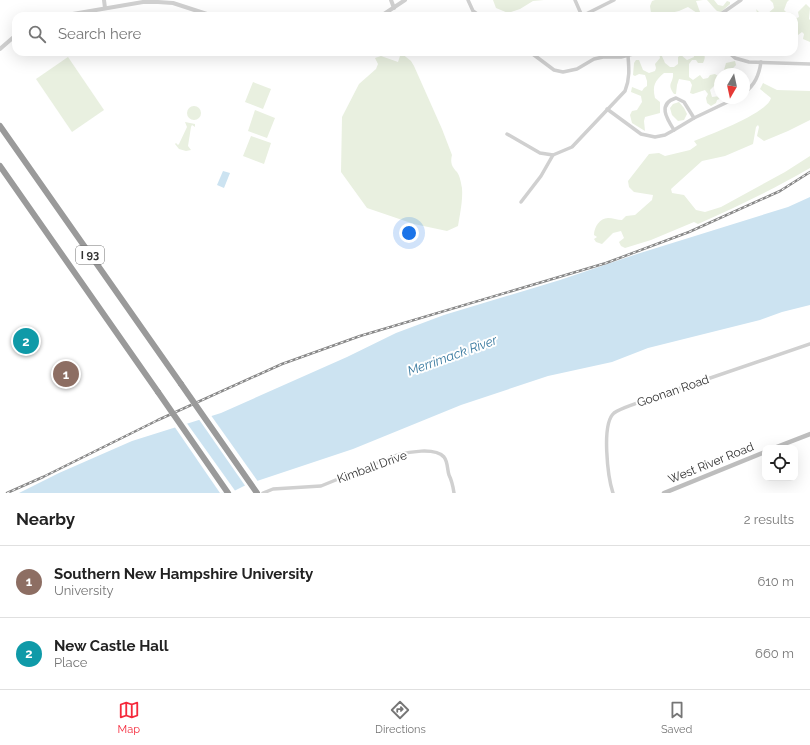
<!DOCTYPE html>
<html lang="en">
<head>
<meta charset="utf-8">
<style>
  :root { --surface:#fff; --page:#f2f2f2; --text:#222; --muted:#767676; --line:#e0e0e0; --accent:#f5293b }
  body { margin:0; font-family:Raleway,sans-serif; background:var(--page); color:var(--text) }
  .controls { position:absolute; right:12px; bottom:12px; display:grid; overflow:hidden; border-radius:8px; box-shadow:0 4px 16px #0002 }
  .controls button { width:36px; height:36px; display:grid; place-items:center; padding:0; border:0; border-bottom:1px solid var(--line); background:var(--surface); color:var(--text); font:20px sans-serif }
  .compass { position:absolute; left:714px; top:68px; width:36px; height:36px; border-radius:50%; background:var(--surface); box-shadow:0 4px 16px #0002; rotate:189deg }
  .you { position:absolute; left:409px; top:233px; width:14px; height:14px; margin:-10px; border:3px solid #fff; border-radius:50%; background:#1a73e8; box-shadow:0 0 0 6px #1a73e833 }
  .badge { display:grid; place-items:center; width:26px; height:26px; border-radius:50%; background:var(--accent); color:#fff; font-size:13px; font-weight:700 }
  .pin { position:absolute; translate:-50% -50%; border:2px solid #fff; box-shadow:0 1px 4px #0006 }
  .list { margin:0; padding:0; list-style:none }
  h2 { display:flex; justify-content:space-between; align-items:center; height:52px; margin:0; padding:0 16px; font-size:17px }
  h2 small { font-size:13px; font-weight:400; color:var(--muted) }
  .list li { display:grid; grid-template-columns:26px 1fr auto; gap:12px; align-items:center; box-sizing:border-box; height:72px; padding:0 16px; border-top:1px solid var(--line) }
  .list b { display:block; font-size:15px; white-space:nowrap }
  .list p { margin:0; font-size:13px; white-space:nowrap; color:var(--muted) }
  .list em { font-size:13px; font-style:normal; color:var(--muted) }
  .icon { flex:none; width:22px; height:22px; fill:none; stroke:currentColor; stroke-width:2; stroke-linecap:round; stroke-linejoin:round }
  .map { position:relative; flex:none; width:810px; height:493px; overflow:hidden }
  .search { position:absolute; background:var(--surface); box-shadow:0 4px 16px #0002; left:12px; right:12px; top:12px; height:44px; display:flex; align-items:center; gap:10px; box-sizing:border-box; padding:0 14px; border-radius:12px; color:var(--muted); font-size:15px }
  .sheet { height:196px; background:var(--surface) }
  nav { display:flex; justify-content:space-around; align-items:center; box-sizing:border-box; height:56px; border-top:1px solid var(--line); background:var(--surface); font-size:11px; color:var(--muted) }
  nav a { display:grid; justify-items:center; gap:2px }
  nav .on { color:var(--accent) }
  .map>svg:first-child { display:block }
</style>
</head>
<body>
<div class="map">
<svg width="810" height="493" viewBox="0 0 810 493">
  <rect width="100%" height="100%" fill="#fff"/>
  <g fill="#e9f0e0">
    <path d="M493,0H544L533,1L520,9L508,13L496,8Z"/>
    <path d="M655,0H703L696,1L700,12L697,13L688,7L679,11L666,14V16H648L651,13L650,6L652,1Z"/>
    <path d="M707,0H714L718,5L723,6L727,1L730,2V4L721,12L717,11L714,8Z"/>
    <path d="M770,0H789L787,2L784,10L786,12L793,14V16H758L756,9L762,15L767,14L774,8L773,3Z"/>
    <path d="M806,4L810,8L809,19L810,20V42L803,39L804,34L802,32L798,35L797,37H794V17L797,18L799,17L798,12Z"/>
    <path d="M693,52H702C706,55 705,59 703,63H698L696,60H692L689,64V77L693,80L700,75L703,79L708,78L710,75L715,74L718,76L724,70L726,63L735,61L736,65L727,74H720V85H715L710,90L712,97L720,96V98H722L717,100L716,103L711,106L707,103L706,98L708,94L705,90L693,94L690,93L692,85L690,81L679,79L677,85L676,94H674C666,83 674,83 673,73H664C655,81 652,85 655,98L660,102V113L645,117L644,121L645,131L632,123L630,115L632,111L637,110L642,102L641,96L631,92L632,87L642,91L644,88L647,86V81L645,75L639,74L635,76L633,75L634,63L636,60H639L643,70L649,73L655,71L656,68L655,64L660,58L659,53L661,54L665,63L670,67H674L678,64V57L681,55L687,60L694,57Z"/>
    <path d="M401,53L411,61L414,66L442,129L452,155C450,163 452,167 457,172C460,176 461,183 462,188C463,200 460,214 458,226L447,231L414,224L367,208L341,172L342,117L359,84L376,69L378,64L375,58L381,56L398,62Z"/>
    <path d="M68,57L104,110L72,132L36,79Z"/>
    <path d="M253,82L271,89L263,109L245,102Z"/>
    <path d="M763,83L777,90L810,91V120L788,131L764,141L757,136L759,127L758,125L756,127L753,144L725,156L702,161L671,189L672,193L684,195L696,210L705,212L721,207L785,172L810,156V168C774,189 736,207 698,224L694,222L651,240L625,248L621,246L619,242L624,238L621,231L613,233L602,244L596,242L594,239L597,237L594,235C594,227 600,218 608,218C613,218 617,220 622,220L626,216L635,215L652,200L653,195L634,192L629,187L628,181L649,154L659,153L665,156L690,150L697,145L694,141C709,135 768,113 771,98L760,89Z"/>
    <path d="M679,102L684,108L687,114L684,120L678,121L672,115L670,108L673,104Z"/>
    <circle cx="194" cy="113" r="7"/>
    <path d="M255,110L275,118L267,138L248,131Z"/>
    <path d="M185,122L195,124V127L192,125L191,127L188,146L191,150L186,151L179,149L175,144L176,143L178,145L179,144L187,127Z"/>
    <path d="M251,136L271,143L264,164L243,156Z"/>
  </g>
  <g fill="#cce3f1">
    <path d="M223,171L230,173L224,188L217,185Z"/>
    <path d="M810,197V305L782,312L760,320L648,348L612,362L548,376L461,405L353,449L248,484L230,493H19L59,473L132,441L221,413L347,357L396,333L444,315L560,280L637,254L788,207Z"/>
  </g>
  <g fill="#fff">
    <path d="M210,414L259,483L246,487L198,418Z"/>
    <path d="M186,422L236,492L220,493L174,426Z"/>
  </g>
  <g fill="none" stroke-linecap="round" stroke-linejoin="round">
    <g stroke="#d0d0d0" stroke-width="3.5">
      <path d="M468,0L473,11L480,16"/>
      <path d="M575,0L582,16"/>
      <path d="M582,16L614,0"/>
      <path d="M718,16L741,0"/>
      <path d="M530,52L554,70L563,72L577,69L594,59L603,57H621L641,52"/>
      <path d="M728,52L735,58L749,62L810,64"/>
      <path d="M744,93C755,85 759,75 761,62"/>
      <path d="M607,109L641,134L655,137L665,135L674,130L694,118L736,98"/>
      <path d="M674,130C667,119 657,104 676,98L684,102L694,118"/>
      <path d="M507,134L540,153L553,155L572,147L625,91C630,79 629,68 628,56"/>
      <path d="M521,202L541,176L553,155"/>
      <path d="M263,493L273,489L321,486L397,455C408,452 435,447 444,457C448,462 447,469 449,475C452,481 453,486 454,493"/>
      <path d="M613,493C608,478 601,424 614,413C621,408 630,406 637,403L810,344"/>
    </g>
    <g stroke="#d0d0d0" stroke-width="4">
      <path d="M104,0L105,8"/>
      <path d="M391,0L394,8"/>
      <path d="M61,16L143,2H158L173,3L213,16"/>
      <path d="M381,16L405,0"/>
      <path d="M0,49L16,35"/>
    </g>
    <g stroke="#bdbdbd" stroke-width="4.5">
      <path d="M774,448L810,434"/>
      <path d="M664,493L765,452"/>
    </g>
    <g stroke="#9a9a9a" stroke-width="6">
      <path d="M0,126L181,384"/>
      <path d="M0,166L158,392"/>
    </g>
    <g stroke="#888" stroke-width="2.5">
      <path id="rail" d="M7,493L43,477L158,420L282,364L360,336L606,263L689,232L780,191L810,172"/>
    </g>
    <use href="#rail" stroke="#fff" stroke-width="1" stroke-dasharray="3" stroke-linecap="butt"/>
    <g stroke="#9a9a9a" stroke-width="6">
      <path d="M181,384L257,493"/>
      <path d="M158,392L228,493"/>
    </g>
  </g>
  <g text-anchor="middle" stroke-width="4" stroke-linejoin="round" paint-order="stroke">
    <rect fill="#fff" stroke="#707070" stroke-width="1" x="76" y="246" width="28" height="18" rx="3"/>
    <g font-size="11" font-weight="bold" fill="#333">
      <text x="90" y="259">I 93</text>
    </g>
    <g font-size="12" fill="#333" stroke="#fff">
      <text transform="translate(673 391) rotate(-19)" y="4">Goonan Road</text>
      <text transform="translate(711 463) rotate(-22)" y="4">West River Road</text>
      <text transform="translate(372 467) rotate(-20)" y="4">Kimball Drive</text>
    </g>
    <g font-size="13" font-style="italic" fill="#37789e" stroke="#fff">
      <text transform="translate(452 355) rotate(-20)" y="5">Merrimack River</text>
    </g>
  </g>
</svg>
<div class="controls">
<button><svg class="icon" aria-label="locate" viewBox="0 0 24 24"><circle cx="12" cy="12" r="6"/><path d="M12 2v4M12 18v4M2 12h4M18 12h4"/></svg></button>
</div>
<svg class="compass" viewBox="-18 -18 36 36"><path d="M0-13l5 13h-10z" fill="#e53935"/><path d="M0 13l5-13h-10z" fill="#767676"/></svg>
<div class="you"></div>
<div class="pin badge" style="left:66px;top:374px;background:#8d6e63">1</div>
<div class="pin badge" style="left:26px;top:341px;background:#0f9aa8">2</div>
<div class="search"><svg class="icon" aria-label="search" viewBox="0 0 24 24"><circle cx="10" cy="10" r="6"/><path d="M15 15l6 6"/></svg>Search here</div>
</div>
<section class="sheet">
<h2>Nearby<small>2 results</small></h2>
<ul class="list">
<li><span class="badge" style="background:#8d6e63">1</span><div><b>Southern New Hampshire University</b><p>University</p></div><em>610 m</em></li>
<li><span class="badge" style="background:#0f9aa8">2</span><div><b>New Castle Hall</b><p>Place</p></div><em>660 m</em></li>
</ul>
</section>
<nav>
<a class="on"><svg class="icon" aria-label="map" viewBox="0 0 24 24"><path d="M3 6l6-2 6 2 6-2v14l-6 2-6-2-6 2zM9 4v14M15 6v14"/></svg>Map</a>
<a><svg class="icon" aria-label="directions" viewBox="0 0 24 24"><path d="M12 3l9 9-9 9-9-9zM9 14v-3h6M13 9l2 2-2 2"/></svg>Directions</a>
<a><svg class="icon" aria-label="saved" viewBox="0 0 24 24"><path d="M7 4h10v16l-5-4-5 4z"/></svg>Saved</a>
</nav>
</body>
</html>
